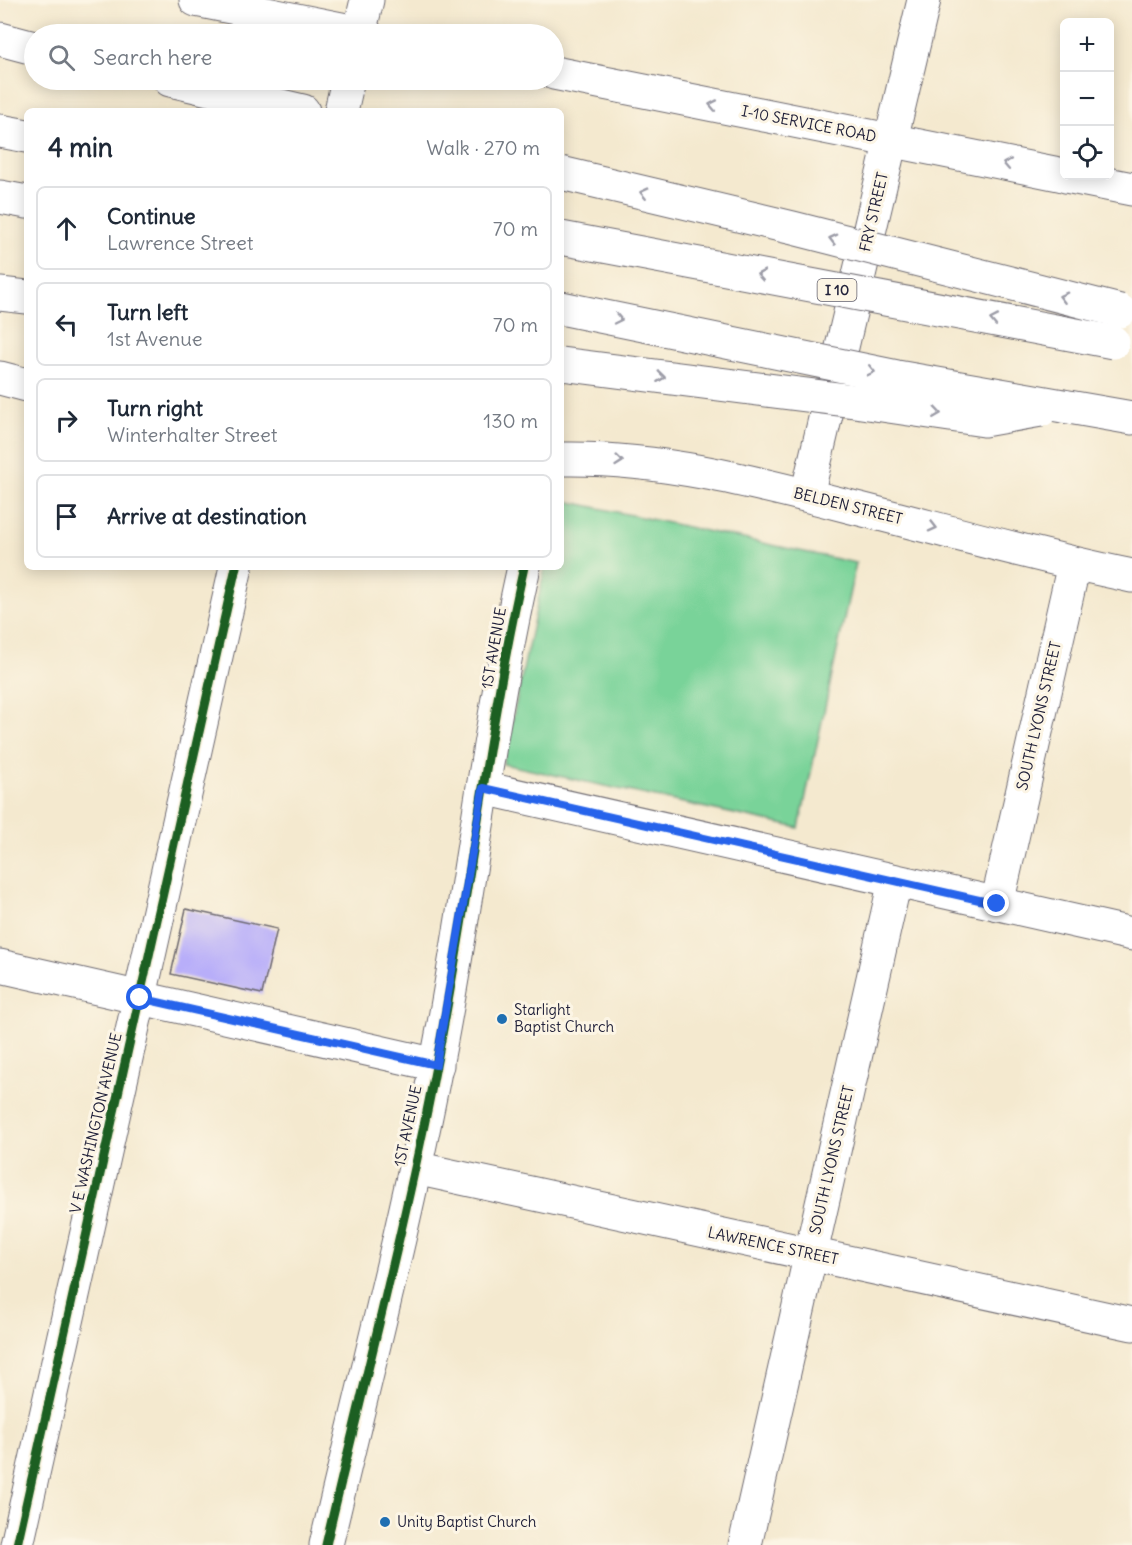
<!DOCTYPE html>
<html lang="en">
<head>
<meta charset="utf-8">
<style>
  :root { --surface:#fff; --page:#f2f2f3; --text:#1f2937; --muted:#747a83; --line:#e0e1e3 }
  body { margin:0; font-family:Delius,sans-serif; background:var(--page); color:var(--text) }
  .controls { position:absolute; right:18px; top:18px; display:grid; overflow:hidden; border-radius:9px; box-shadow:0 3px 15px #0003 }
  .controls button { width:54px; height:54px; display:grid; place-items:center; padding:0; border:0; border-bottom:2px solid var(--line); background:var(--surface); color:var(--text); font:30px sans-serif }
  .stop { position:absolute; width:18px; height:18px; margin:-14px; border:4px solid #2563eb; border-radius:50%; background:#fff }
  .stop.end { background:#2563eb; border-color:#fff; box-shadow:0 2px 6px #0008 }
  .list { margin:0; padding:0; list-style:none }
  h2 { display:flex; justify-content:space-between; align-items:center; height:78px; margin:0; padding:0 24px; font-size:26px }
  h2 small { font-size:20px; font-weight:400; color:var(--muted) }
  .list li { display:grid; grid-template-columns:39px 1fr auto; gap:18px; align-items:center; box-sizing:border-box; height:84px; margin:0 12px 12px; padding:0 12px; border:2px solid var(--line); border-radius:9px }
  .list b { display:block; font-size:22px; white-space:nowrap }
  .list p { margin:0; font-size:20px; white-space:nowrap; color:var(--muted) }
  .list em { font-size:20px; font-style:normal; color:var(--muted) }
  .icon { flex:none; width:33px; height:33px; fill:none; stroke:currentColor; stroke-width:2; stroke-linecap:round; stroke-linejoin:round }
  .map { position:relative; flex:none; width:1132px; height:1545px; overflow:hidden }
  .search { position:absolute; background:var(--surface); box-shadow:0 3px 15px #0003; left:24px; top:24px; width:540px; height:66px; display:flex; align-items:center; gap:15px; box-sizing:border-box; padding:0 21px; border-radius:33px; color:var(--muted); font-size:22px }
  .panel { position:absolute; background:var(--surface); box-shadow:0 3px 15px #0003; left:24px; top:108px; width:540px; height:462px; border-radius:9px }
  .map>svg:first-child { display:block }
</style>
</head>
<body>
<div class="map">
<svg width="1132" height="1545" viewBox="0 0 1132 1545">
  <rect width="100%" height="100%" fill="#fcf5e5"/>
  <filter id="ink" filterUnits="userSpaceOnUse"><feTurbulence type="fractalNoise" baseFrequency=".0167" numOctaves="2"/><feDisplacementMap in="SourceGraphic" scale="12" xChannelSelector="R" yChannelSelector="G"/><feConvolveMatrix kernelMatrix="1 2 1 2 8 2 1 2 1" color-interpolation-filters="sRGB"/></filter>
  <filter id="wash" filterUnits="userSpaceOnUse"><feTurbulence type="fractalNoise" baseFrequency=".008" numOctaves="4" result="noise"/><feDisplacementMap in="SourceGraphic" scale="24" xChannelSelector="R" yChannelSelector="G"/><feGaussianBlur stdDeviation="1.35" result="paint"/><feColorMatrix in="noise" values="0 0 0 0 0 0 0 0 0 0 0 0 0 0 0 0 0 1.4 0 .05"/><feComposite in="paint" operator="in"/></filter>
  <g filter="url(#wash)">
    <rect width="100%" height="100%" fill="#f4e9cf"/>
    <path fill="#79d399" stroke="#4e7a6a" stroke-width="1.5" d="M561,500L856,563L799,828L503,764L545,567H561Z"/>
    <g id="blocks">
      <path fill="#b8aef9" d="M186,909L277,929L262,994L171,974Z"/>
    </g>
  </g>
  <g filter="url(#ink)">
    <use href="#blocks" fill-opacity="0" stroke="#6c686f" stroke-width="1.5"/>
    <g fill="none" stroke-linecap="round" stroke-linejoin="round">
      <g stroke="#6c686f" stroke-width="35">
        <g id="minor">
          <path d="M359,34L367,0"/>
          <path d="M341,111L348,80"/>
          <path d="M807,495L924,0"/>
          <path d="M483,788L1132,934"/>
          <path d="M997,904L1074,564"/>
          <path d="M0,966L437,1065"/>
          <path d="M415,1168L1132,1324"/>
          <path d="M17,1545L236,567"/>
          <path d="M326,1545C363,1386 405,1227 436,1066C469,900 487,732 524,567"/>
          <path d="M745,1545L895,881"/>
        </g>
      </g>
      <g stroke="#6c686f" stroke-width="35">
        <g id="secondary">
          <path d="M196,0L366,34"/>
          <path d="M554,73L1064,175"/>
          <path d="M1066,176L1132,189"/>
          <path d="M0,378L27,385"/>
          <path d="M561,459C657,457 751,481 844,505C940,529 1035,556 1132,576"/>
        </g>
      </g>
      <g stroke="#6c686f" stroke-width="35">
        <g id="motorway">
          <path d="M0,39L34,48"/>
          <path d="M170,80L303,111"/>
          <path d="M0,131L27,136"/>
          <path d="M0,197L27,202"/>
          <path d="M0,294L27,297"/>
          <path d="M1063,406L1132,418"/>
        </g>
      </g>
      <use href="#minor" stroke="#fff" stroke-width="33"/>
      <use href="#secondary" stroke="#fff" stroke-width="33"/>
      <use href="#motorway" stroke="#fff" stroke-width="33"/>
      <g stroke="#6c686f" stroke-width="35" stroke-linecap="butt">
        <g id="motorway-bridge">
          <path d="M561,173L793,228L1120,311"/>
          <path d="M561,238L1113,342"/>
          <path d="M561,308L897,377L1063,406"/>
          <path d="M561,364L854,401L984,420L1041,410"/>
        </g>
      </g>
      <use href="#motorway-bridge" stroke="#fff" stroke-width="33"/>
      <g stroke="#fcf5e5" stroke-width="13">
        <g id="cycleway">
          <path d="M17,1545L236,567"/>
          <path d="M326,1545C363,1386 405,1227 436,1066C469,900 487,732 524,567"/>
        </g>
      </g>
      <use href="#cycleway" stroke="#1b5e20" stroke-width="9"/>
    </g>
    <defs><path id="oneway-chevron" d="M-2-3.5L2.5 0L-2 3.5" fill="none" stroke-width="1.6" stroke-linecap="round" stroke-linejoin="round" transform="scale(1.5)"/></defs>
    <g stroke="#9c9ca7">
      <use href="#oneway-chevron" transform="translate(713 105) rotate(-169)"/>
      <use href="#oneway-chevron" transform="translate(1007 164) rotate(-169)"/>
      <use href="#oneway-chevron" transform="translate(644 193) rotate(-167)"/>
      <use href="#oneway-chevron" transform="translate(833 239) rotate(-166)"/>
      <use href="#oneway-chevron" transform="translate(761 275) rotate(-170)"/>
      <use href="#oneway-chevron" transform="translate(1063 297) rotate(-166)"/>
      <use href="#oneway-chevron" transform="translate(618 319) rotate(12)"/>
      <use href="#oneway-chevron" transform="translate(994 320) rotate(-169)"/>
      <use href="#oneway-chevron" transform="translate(871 371) rotate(12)"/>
      <use href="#oneway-chevron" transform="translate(661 377) rotate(7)"/>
      <use href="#oneway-chevron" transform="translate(937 413) rotate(8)"/>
      <use href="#oneway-chevron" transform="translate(619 461) rotate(6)"/>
      <use href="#oneway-chevron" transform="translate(933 527) rotate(14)"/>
    </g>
  </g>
  <g fill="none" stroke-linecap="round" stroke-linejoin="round" filter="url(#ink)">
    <path stroke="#2563eb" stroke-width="8" d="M140,998L436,1065L483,788L997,904"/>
  </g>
  <g fill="#1f6fb2" stroke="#fcf5e5" stroke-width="2">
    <circle cx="502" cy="1019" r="6"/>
    <circle cx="385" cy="1522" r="6"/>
  </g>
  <g text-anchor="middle" stroke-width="6" stroke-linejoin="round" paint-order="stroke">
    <rect fill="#fcf5e5" stroke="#63616e" stroke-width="1.5" x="817.5" y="279" width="39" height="22" rx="4.5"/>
    <g font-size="14" font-weight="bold" fill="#22223b">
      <text x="837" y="295">I 10</text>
    </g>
    <g font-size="15" fill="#22223b" stroke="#fcf5e5">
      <text transform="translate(809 124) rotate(11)" y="5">I-10 SERVICE ROAD</text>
      <text transform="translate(874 212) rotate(-77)" y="5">FRY STREET</text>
      <text transform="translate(848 506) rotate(14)" y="5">BELDEN STREET</text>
      <text transform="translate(494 648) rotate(-80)" y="5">1ST AVENUE</text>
      <text transform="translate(1039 716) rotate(-77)" y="5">SOUTH LYONS STREET</text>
      <text transform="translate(96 1123) rotate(-77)" y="5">V E WASHINGTON AVENUE</text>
      <text transform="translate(408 1126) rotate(-78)" y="5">1ST AVENUE</text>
      <text transform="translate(832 1160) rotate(-77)" y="5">SOUTH LYONS STREET</text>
      <text transform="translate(773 1246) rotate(12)" y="5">LAWRENCE STREET</text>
    </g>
    <g font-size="15" fill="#22223b" stroke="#fcf5e5" text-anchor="start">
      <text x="514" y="1015">Starlight<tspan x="514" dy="17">Baptist Church</tspan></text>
      <text x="397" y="1527">Unity Baptist Church</text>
    </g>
  </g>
</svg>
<div class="controls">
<button>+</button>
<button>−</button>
<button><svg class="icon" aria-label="locate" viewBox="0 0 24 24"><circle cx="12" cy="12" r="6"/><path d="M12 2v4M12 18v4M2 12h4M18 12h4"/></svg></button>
</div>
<div class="stop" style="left:140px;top:998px"></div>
<div class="stop end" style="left:997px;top:904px"></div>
<div class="search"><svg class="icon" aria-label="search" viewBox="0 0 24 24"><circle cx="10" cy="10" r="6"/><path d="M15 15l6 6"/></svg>Search here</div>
<section class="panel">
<h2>4 min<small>Walk · 270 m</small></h2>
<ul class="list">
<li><svg class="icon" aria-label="ahead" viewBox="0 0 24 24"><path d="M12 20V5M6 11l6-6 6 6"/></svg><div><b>Continue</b><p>Lawrence Street</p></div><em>70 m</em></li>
<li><svg class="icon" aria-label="left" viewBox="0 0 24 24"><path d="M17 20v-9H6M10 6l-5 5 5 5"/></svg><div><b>Turn left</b><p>1st Avenue</p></div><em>70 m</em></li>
<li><svg class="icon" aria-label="right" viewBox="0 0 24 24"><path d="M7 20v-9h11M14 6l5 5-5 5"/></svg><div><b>Turn right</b><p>Winterhalter Street</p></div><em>130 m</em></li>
<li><svg class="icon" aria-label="arrive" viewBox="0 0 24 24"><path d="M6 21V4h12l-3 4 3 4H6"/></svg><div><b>Arrive at destination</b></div></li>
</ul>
</section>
</div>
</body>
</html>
